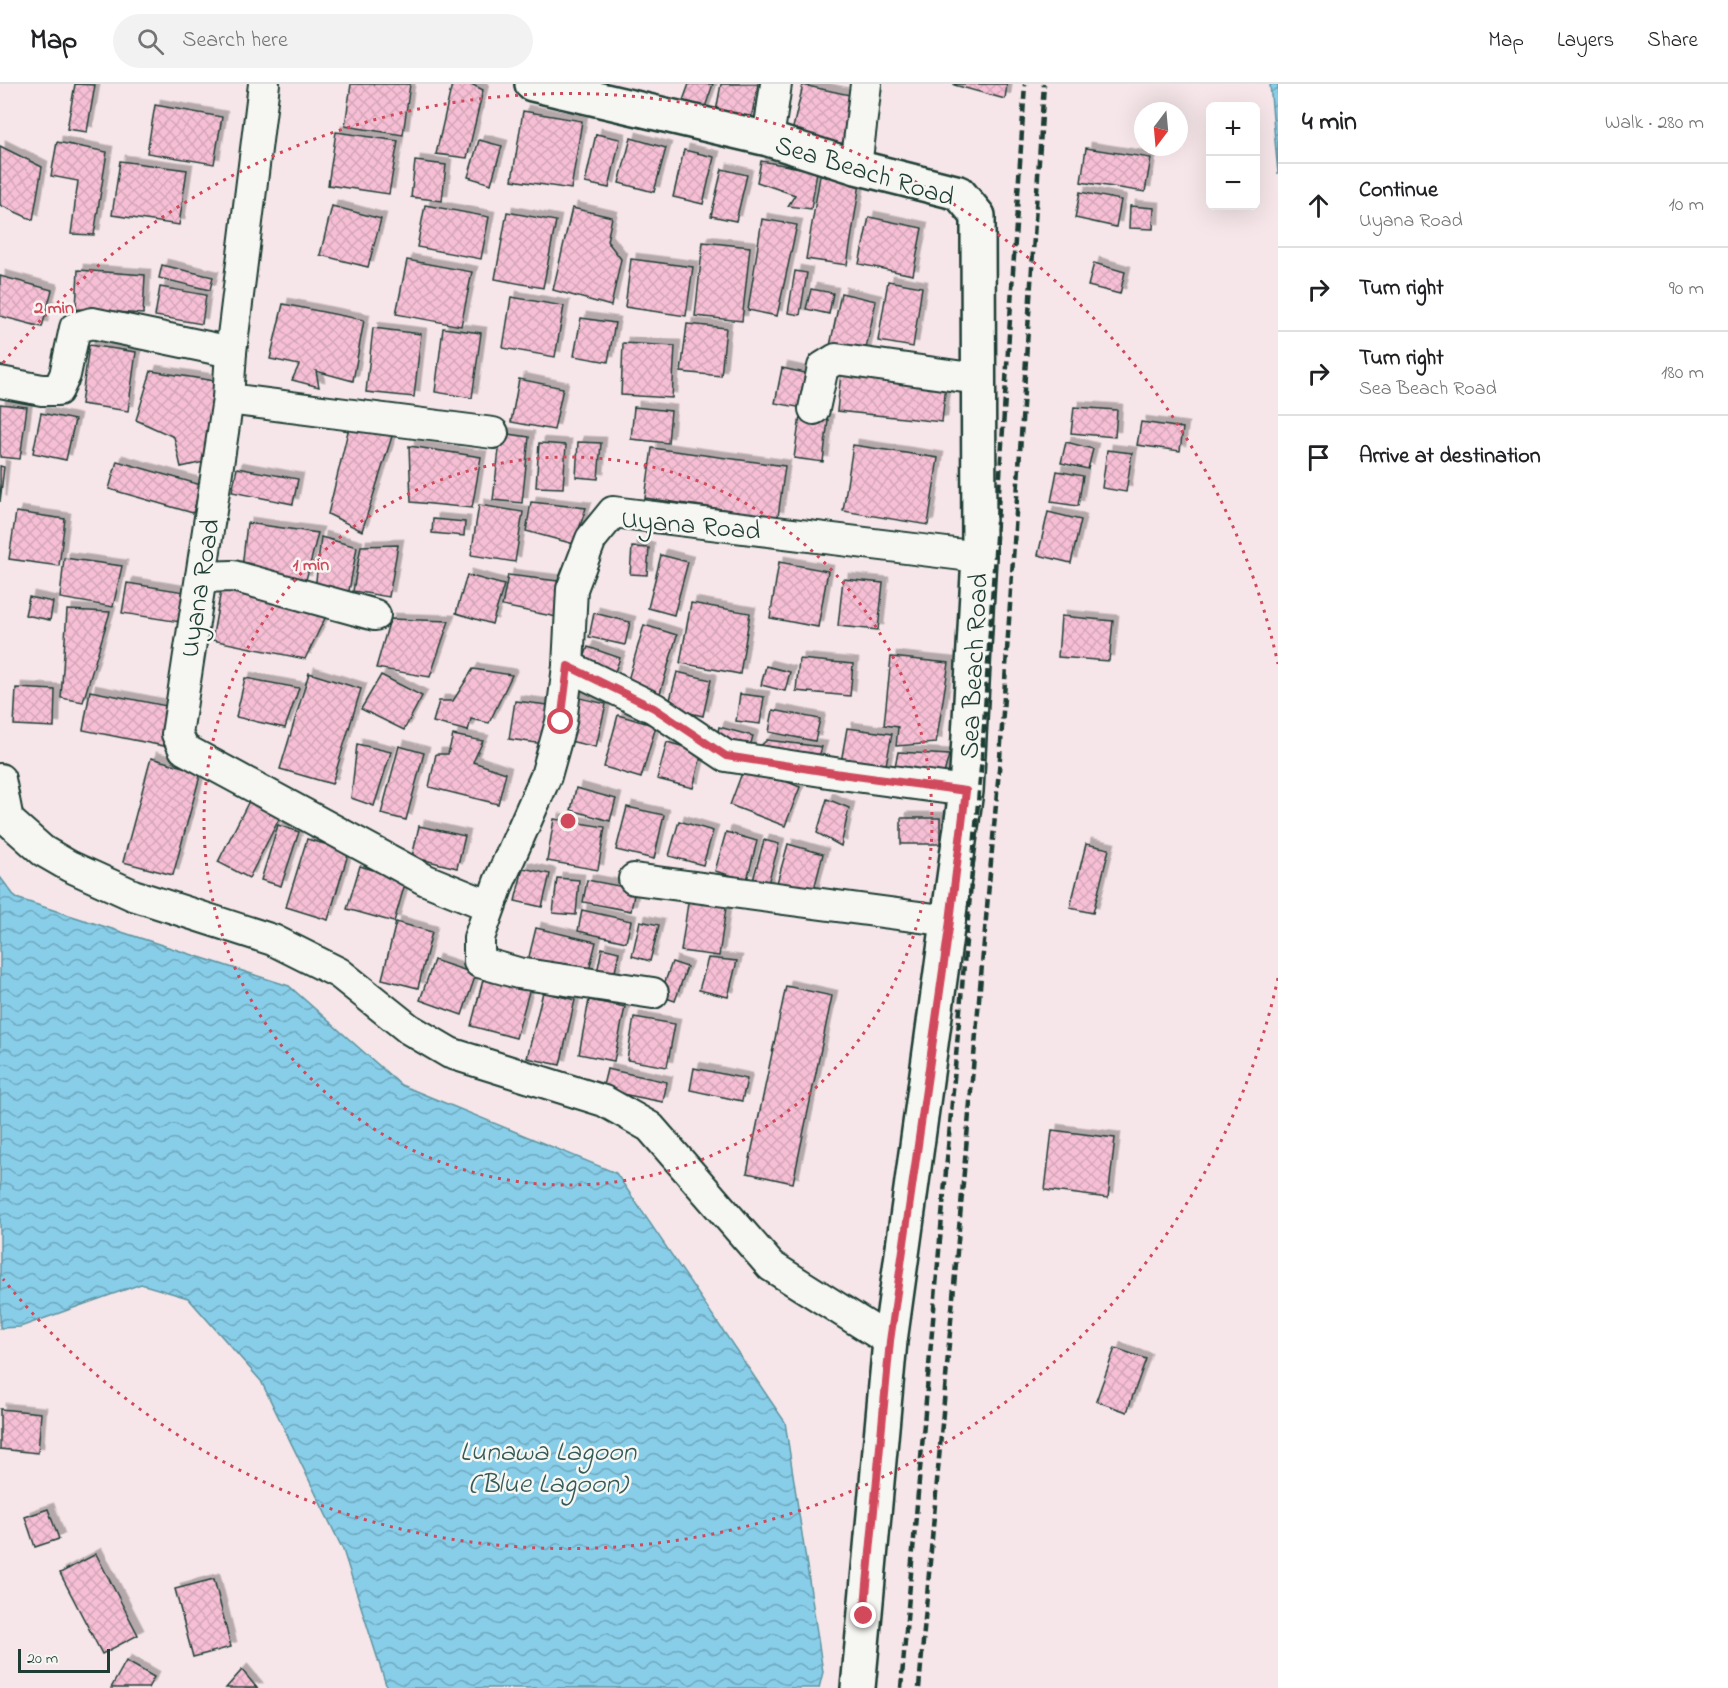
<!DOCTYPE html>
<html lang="en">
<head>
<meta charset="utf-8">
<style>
  :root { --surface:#fff; --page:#f2f2f2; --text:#202124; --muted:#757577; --line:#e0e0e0 }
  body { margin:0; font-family:"Indie Flower",sans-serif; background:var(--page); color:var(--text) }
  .controls { position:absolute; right:18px; top:18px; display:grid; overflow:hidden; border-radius:9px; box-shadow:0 6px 24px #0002 }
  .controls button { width:54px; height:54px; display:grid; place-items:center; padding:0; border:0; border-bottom:2px solid var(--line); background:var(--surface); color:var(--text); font:30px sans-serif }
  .compass { position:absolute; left:1134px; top:18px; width:54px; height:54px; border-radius:50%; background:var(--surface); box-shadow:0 6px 24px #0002; rotate:196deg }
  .scale { position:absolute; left:18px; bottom:15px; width:92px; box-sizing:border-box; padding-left:6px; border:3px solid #1f3d34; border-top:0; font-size:16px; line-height:21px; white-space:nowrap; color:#1f3d34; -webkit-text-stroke:4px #f6f6f2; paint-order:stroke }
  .stop { position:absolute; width:18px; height:18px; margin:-14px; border:4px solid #d1495b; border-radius:50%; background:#fff }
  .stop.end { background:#d1495b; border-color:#fff; box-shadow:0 2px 6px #0008 }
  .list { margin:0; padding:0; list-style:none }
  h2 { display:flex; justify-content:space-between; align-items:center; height:78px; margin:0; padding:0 24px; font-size:26px }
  h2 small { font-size:20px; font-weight:400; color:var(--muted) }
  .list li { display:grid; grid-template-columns:39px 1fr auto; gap:18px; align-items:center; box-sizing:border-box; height:84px; padding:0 24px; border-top:2px solid var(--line) }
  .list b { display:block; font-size:22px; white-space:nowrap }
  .list p { margin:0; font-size:20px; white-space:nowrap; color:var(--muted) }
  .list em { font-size:20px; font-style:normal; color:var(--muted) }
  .icon { flex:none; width:33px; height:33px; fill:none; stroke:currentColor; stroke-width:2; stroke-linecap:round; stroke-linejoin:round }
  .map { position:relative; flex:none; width:1278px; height:1604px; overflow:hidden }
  header { display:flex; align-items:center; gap:36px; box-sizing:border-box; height:84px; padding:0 30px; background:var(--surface); border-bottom:2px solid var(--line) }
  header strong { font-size:28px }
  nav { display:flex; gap:33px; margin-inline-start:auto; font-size:21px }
  .search { width:420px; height:54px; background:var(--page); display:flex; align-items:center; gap:15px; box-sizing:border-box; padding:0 21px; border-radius:33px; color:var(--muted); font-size:22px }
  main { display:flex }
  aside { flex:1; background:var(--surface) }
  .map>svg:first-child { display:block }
</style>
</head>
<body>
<header>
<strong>Map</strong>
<div class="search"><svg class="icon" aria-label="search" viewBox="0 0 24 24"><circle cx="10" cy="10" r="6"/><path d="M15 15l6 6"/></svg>Search here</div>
<nav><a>Map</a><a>Layers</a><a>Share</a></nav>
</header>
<main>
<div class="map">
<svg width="1278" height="1604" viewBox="0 0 1278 1604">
  <defs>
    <pattern id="water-waves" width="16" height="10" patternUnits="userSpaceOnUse" patternTransform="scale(1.5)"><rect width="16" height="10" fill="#88cee9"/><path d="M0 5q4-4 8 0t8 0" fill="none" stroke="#6fa8be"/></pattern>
    <pattern id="building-cross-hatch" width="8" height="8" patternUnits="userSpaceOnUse" patternTransform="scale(1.5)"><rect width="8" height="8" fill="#f7bfd5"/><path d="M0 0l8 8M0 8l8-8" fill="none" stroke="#d3a5b7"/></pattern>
    <filter id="shadow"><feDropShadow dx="5.5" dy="-5.5" stdDeviation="0" flood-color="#0004"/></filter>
  </defs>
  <rect width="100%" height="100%" fill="#f6e6e9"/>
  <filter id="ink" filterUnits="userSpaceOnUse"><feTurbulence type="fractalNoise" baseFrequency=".0167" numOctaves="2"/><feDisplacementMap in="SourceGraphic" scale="12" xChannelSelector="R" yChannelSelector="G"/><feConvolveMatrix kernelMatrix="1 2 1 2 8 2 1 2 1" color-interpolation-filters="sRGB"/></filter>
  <g filter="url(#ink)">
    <g fill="url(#water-waves)" stroke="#5e94a1" stroke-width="1.5">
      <path d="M1270,0H1278V90Z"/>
      <path d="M0,793L16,814L289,902L401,1001L616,1089L785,1338L823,1588L819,1604H387L343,1466L261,1297L188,1214L141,1200L20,1243L0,1244Z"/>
    </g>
    <g fill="url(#building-cross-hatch)" stroke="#1f3d34" stroke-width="1.5" filter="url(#shadow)">
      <path d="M75,0L95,1L87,48L67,45Z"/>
      <path d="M351,0H410L403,51L345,42Z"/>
      <path d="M452,0H471L483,6L467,74L436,70Z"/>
      <path d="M689,0H713L703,29L681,22Z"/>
      <path d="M721,0H758L750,40L715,33Z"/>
      <path d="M954,0H1007L1005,15L954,1Z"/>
      <path d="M803,1L859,13L848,61L792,48Z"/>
      <path d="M155,21L222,33L214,80L147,69Z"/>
      <path d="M523,27L582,37L571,105L512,96Z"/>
      <path d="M336,48L398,57L389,110L328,101Z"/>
      <path d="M596,50L620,55L609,104L585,99Z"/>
      <path d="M631,54L666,64L654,108L619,99Z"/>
      <path d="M479,56L502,62L491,100L468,93Z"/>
      <path d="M57,58L107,68L94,151L71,150L78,97L51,92Z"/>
      <path d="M0,62L42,83L33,136L0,121Z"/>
      <path d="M1086,64L1151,74L1145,108L1081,98Z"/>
      <path d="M684,66L714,73L703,120L673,113Z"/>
      <path d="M120,77L187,86L179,141L112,131Z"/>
      <path d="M415,77L446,81L442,117L411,113Z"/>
      <path d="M761,77L817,87L811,125L788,122L795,111L757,98Z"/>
      <path d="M722,85L747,91L736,137L711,132Z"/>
      <path d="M820,92L860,99L847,181L806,175Z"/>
      <path d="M1080,108L1121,116L1116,143L1075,134Z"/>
      <path d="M425,121L489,133L481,175L417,163Z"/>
      <path d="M332,122L381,135L368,183L320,171Z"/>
      <path d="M1130,122L1154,124L1153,145L1129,144Z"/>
      <path d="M572,124L612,133L607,157L621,175L611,222L553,206Z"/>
      <path d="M507,128L556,137L543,204L495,195Z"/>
      <path d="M869,133L922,144L913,191L859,180Z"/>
      <path d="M762,135L797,141L777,232L748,226Z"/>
      <path d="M703,158L750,163L742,237L695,232Z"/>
      <path d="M631,175L693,183L686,232L625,223Z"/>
      <path d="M407,176L472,188L461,242L396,230Z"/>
      <path d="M1094,179L1125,188L1120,210L1088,202Z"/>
      <path d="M162,181L213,193L210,206L159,194Z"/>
      <path d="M78,186L145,191L143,230L76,225Z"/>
      <path d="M795,187L807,189L800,231L788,229Z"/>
      <path d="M0,192L52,206L42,243L0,232Z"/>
      <path d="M888,197L922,203L913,263L878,257Z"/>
      <path d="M160,203L206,211L202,240L155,232Z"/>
      <path d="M811,205L833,209L829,230L806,225Z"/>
      <path d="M841,209L876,217L865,269L830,262Z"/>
      <path d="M511,213L564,222L555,273L503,264Z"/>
      <path d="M283,220L364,236L353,297L316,287L319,303L292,296L299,281L270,275Z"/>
      <path d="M581,234L615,239L608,278L574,272Z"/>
      <path d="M687,240L726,244L721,292L681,288Z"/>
      <path d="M373,244L421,250L414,313L366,308Z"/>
      <path d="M443,244L481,249L472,314L435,308Z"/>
      <path d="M623,259L675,262L672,314L621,311Z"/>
      <path d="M89,261L136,268L128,327L81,320Z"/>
      <path d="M782,284L815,291L808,325L775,319Z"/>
      <path d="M151,287L215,297L209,377L181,383L174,353L136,336Z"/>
      <path d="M841,289L946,299L942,338L837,327Z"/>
      <path d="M519,295L563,304L554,346L511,338Z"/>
      <path d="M0,320L27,323L20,375L0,373Z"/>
      <path d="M634,323L671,327L668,359L631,355Z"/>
      <path d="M1074,323L1117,326L1115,353L1071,349Z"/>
      <path d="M41,329L75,336L66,376L33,369Z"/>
      <path d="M800,332L828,336L823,378L794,374Z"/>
      <path d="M1141,338L1183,344L1180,367L1137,361Z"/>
      <path d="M350,339L394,346L362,447L328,430Z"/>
      <path d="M501,349L529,353L522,419L493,416Z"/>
      <path d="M578,358L601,359L598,395L576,393Z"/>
      <path d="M1066,358L1093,365L1088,385L1061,379Z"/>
      <path d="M539,359L566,361L563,404L536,403Z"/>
      <path d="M853,361L938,374L928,441L843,427Z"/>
      <path d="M409,362L481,373L472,424L411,418Z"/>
      <path d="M652,364L785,382L778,433L645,414Z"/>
      <path d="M1107,366L1132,369L1126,408L1102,404Z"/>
      <path d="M117,377L201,401L193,429L109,405Z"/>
      <path d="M0,382L4,383L0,418Z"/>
      <path d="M237,384L298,395L293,420L232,408Z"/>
      <path d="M1057,387L1083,392L1078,422L1051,418Z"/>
      <path d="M531,418L586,424L574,460L526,447Z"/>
      <path d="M479,421L523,428L515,478L471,471Z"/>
      <path d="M16,428L65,435L59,482L9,475Z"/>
      <path d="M1048,428L1081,436L1071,479L1038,471Z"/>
      <path d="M433,435L465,438L464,452L432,449Z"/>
      <path d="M247,439L318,449L306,496L242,484Z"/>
      <path d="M321,453L357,463L349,507L315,505Z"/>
      <path d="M398,461L389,513L353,507L361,462Z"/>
      <path d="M632,463L649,464L647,491L630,490Z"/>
      <path d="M661,471L688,478L674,531L648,524Z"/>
      <path d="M64,474L122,482L113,523L60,514Z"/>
      <path d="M779,478L828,487L818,543L770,534Z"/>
      <path d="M467,491L504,501L492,540L456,529Z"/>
      <path d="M508,491L566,498L562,534L502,522Z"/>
      <path d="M843,495L883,499L878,546L838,542Z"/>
      <path d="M127,499L185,508L180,538L122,529Z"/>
      <path d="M222,501L330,524L305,575L212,556Z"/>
      <path d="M29,513L53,518L50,536L25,531Z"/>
      <path d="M691,519L750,529L740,590L680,579Z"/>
      <path d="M67,526L110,528L83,618L61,614Z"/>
      <path d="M594,529L630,538L625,561L589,553Z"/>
      <path d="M1061,532L1113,537L1109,577L1058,573Z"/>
      <path d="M390,535L449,537L430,593L376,584Z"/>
      <path d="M644,541L677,551L659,613L626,603Z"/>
      <path d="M588,563L620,574L613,593L581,582Z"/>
      <path d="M891,573L949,579L936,659L896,662L898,643L884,641Z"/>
      <path d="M799,575L853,580L850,612L796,607Z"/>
      <path d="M766,582L790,588L785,607L761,601Z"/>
      <path d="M473,585L512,591L489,639L471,635L468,647L433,638L439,617H453Z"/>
      <path d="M677,588L711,596L703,632L668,624Z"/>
      <path d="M309,589L361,605L332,700L280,685Z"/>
      <path d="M381,591L422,612L404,646L361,625Z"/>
      <path d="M245,594L299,604L285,644L236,633Z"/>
      <path d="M16,604L55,606L54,643L14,641Z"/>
      <path d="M90,607L177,624L169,663L83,646Z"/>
      <path d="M740,610L764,613L760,640L736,637Z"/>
      <path d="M576,613L606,620L596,663L565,656Z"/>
      <path d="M515,617L556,622L551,661L509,655Z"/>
      <path d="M773,626L820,635L815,657L769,648Z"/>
      <path d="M618,631L656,642L641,694L604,683Z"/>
      <path d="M719,643L753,652L748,669L715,659Z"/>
      <path d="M847,644L892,650L884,691L840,684Z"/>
      <path d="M453,651L483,657L473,678L506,689L498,720L429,703L436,670H448Z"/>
      <path d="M767,656L822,663L816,683L755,667Z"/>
      <path d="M667,658L702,668L693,704L657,695Z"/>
      <path d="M357,660L391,668L374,722L351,714Z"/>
      <path d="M399,662L424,669L406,736L381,730Z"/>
      <path d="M898,668L949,671L942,697L894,687Z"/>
      <path d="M151,674L201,688L173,791L123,778Z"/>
      <path d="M745,681L800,703L785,742L730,721Z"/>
      <path d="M576,704L616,715L610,737L571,726Z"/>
      <path d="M250,715L281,731L249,794L218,778Z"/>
      <path d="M827,715L849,724L841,762L817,749Z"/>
      <path d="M627,723L664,731L654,775L616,766Z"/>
      <rect x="901" y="734" width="39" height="26"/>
      <path d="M554,735L605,743L598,786L547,777Z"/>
      <path d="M679,737L713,747L703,781L669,772Z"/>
      <path d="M278,741L299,748L281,802L261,796Z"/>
      <path d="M419,742L465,752L457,784L412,773Z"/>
      <path d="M726,748L757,757L747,796L715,787Z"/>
      <path d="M307,755L349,767L328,836L286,823Z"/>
      <path d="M764,756L779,760L767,803L752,800Z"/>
      <path d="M788,760L823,770L813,809L777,799Z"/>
      <path d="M1086,760L1109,765L1093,829L1070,824Z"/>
      <path d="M360,782L406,796L394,838L347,825Z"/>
      <path d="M523,784L550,790L542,823L515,817Z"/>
      <path d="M557,794L579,796L576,831L553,829Z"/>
      <path d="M587,796L635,805L631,827L583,818Z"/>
      <path d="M689,812L727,817L719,872L681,867Z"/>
      <path d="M582,826L631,837L626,858L578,847Z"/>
      <path d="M640,837L659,841L650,877L632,872Z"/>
      <path d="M396,838L432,848L418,904L382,895Z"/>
      <path d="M536,844L596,858L588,891L528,877Z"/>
      <path d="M602,864L619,868L614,893L597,889Z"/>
      <path d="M708,874L737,877L728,913L699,906Z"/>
      <path d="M434,876L476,890L462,931L420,916Z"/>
      <path d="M672,878L687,883L675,917L660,912Z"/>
      <path d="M484,892L530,904L516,954L471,942Z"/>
      <path d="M786,902L832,912L793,1099L747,1089Z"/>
      <path d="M543,908L575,916L560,981L527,974Z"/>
      <path d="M589,916L625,923L614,977L579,970Z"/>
      <path d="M634,933L675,940L667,983L627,976Z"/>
      <path d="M694,984L747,995L742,1017L690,1006Z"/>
      <path d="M607,985L667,998L663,1018L602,1006Z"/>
      <path d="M1052,1046L1115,1054L1108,1114L1045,1106Z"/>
      <path d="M1115,1264L1146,1275L1127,1328L1096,1317Z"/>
      <path d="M0,1325L41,1329L38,1369L0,1365Z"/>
      <path d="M48,1425L59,1455L35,1463L25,1433Z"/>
      <path d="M96,1470L138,1551L102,1570L60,1489Z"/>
      <path d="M214,1495L231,1563L193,1573L175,1505Z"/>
      <path d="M126,1577L154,1593L148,1604H111Z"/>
      <path d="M242,1586L257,1604H226Z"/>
    </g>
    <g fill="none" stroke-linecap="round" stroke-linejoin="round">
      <g stroke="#1f3d34" stroke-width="34">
        <g id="street">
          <path d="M264,0L231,268L228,315L177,650L184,665L426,796L490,822"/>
          <path d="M768,55L776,0"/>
          <path d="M856,83L866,0"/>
          <path d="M0,298L42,306H58L65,291L75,244L92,239L231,268"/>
          <path d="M228,315L493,349"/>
          <path d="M814,325L823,283L836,275L978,295"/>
          <path d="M201,493L233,492L375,531"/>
          <path d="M568,582L654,624L726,672L841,690L966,707"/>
          <path d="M0,695L8,736L43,767L69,782L133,811L273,856L339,889L409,945L450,969L604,1017L650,1043L771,1182L890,1257"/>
          <path d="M634,795L950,837"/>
          <path d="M653,909L518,889L479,878V854L499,798L546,692L561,638L568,582L572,505L591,455L613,428L979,473"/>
        </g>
      </g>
      <g stroke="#1f3d34" stroke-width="38">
        <path id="secondary" d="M532,0L768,55L856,83L959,109L978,132L979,473L966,707L890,1257L858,1604"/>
      </g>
      <use href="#street" stroke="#f6f6f2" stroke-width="30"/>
      <use href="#secondary" stroke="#f6f6f2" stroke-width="33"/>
      <g stroke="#1f3d34" stroke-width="4.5" stroke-dasharray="9 4.5" stroke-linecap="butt">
        <path d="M901,1604L982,673L1025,0"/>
        <path d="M919,1604L1000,674L1044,0"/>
      </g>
    </g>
  </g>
  <g fill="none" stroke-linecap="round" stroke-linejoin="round" filter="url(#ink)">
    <path stroke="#d1495b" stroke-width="8" d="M561,638L568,582L654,624L726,672L841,690L966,707L950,837L890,1257L864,1532"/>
  </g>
  <g fill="none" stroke="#d1495b" stroke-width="3" stroke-dasharray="3 6">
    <circle cx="568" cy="737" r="364"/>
    <path d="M1278 894A727 727 0 0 1 3 1195M3 279A727 727 0 0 1 1278 580"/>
  </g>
  <g text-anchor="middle" stroke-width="5" stroke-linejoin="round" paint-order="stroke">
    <g font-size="27" fill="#1f3d34" stroke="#f6f6f2">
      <text transform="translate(865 86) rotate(17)" y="9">Sea Beach Road</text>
      <text transform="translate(691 440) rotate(5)" y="9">Uyana Road</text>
      <text transform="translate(199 504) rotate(-81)" y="9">Uyana Road</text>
      <text transform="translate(973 582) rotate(-87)" y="9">Sea Beach Road</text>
    </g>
    <g font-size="28" font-style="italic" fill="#345a58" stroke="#f6f6f2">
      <text x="548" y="1376">Lunawa Lagoon<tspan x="548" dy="32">(Blue Lagoon)</tspan></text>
    </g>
  </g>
  <circle cx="568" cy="737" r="9" fill="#d1495b" stroke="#f6f6f2" stroke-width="3"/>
  <g font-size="18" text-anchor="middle" font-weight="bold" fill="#d1495b" stroke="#f6f6f2" stroke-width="5" stroke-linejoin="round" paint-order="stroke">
    <text x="54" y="229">2 min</text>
    <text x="311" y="486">1 min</text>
  </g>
</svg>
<div class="controls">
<button>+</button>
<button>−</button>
</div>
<svg class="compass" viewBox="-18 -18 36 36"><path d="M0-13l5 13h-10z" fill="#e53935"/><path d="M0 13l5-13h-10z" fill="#757577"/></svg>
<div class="scale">20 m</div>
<div class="stop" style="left:561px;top:638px"></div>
<div class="stop end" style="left:864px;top:1532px"></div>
</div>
<aside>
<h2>4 min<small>Walk · 280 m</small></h2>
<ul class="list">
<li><svg class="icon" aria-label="ahead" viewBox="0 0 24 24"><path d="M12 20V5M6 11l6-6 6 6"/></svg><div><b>Continue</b><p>Uyana Road</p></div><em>10 m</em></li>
<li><svg class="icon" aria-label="right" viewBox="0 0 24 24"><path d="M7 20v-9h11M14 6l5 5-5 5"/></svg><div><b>Turn right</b></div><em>90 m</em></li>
<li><svg class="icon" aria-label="right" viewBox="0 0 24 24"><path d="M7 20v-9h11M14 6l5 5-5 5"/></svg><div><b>Turn right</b><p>Sea Beach Road</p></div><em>180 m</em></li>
<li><svg class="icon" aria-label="arrive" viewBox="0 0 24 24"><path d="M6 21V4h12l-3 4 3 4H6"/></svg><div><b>Arrive at destination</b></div></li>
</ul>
</aside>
</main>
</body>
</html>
